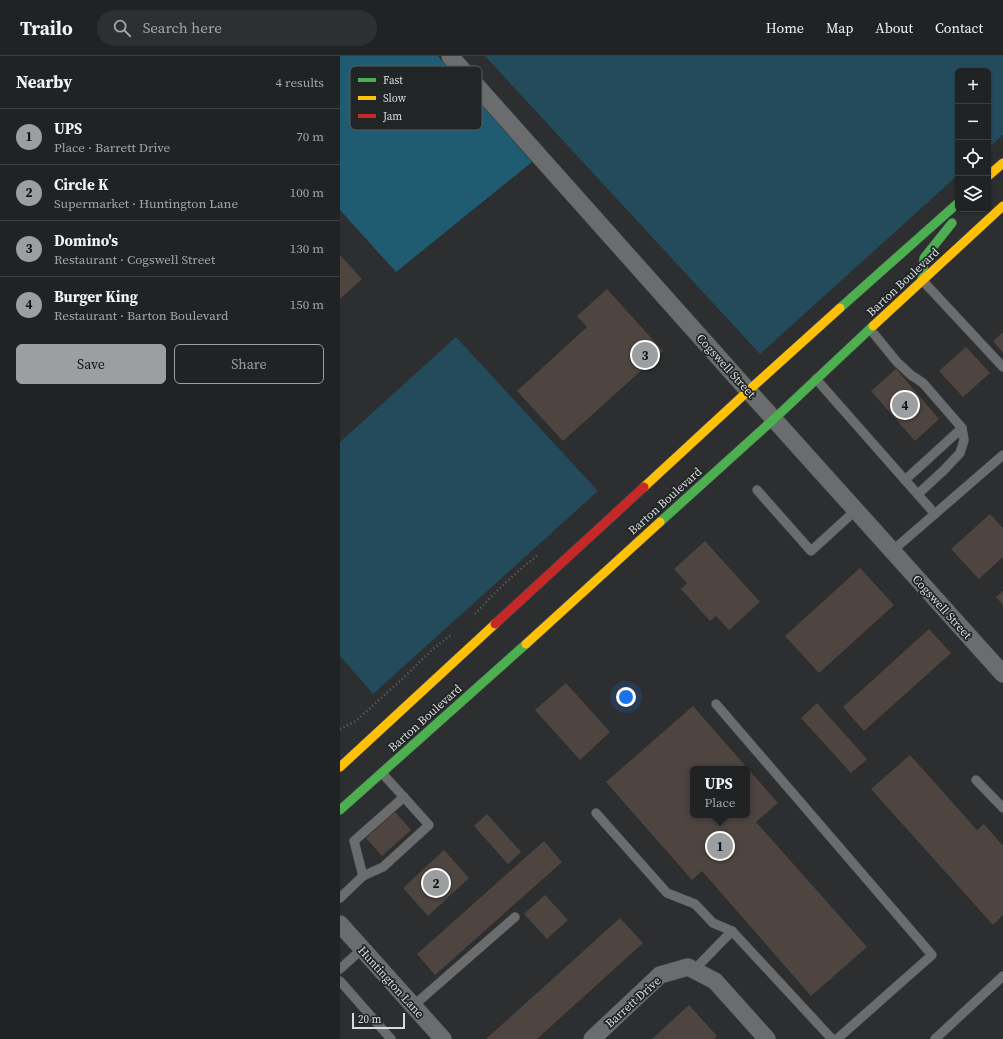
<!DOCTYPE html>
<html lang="en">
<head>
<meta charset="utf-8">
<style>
  :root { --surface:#212223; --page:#2d2f30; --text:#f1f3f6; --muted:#a2a4a6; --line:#3e3f41; --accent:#9c9e9f }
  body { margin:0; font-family:"Source Serif 4",serif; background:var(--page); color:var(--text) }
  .controls { position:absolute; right:12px; top:12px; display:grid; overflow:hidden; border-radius:6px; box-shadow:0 1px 3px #0004 }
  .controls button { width:36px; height:36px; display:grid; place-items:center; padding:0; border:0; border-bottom:1px solid var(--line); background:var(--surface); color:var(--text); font:20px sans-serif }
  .scale { position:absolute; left:12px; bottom:10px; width:53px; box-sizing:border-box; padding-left:4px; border:2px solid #d8dbdc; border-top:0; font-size:11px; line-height:14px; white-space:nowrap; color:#d8dbdc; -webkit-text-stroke:3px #212526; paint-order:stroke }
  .you { position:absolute; left:286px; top:641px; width:14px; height:14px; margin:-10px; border:3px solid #fff; border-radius:50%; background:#1a73e8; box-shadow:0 0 0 6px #1a73e833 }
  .badge { display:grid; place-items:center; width:26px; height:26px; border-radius:50%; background:var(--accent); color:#111; font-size:13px; font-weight:700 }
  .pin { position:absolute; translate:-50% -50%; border:2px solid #fff; box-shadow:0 1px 4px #0006 }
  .popup { position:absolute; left:350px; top:710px; width:60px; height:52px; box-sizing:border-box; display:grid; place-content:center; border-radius:6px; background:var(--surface); filter:drop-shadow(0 1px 3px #0005); font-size:13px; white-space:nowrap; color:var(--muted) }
  .popup b { font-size:15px; color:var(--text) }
  .popup::after { content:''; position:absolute; left:50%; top:100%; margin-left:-8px; border:8px solid transparent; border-top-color:var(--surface) }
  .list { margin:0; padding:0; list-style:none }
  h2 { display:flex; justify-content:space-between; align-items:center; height:52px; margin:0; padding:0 16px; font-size:17px }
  h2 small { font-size:13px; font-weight:400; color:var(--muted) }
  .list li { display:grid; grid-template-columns:26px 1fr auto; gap:12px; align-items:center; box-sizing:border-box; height:56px; padding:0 16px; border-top:1px solid var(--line) }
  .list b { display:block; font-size:15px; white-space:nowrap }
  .list p { margin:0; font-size:13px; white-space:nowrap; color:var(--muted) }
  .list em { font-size:13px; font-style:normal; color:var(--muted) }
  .actions { display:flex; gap:8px; padding:12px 16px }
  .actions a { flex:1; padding:9px 0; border:1px solid var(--accent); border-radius:6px; text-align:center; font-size:14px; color:var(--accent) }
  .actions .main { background:var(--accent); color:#111 }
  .icon { flex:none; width:22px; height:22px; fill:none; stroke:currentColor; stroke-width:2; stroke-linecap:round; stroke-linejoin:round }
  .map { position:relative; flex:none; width:663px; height:983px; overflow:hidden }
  header { display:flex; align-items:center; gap:24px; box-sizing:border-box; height:56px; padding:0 20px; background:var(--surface); border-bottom:1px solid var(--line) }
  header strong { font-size:19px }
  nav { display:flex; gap:22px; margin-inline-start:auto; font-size:14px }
  .search { width:280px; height:36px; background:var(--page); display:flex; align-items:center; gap:10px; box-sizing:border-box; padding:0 14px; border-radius:22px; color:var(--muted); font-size:15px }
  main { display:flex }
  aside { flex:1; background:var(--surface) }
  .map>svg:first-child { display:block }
</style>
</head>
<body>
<header>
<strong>Trailo</strong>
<div class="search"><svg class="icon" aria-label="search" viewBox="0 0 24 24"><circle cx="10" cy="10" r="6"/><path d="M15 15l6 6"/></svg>Search here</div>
<nav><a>Home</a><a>Map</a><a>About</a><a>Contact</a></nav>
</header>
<main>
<aside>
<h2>Nearby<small>4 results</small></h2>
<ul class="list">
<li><span class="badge">1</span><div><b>UPS</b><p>Place · Barrett Drive</p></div><em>70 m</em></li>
<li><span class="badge">2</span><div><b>Circle K</b><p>Supermarket · Huntington Lane</p></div><em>100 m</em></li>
<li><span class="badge">3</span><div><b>Domino's</b><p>Restaurant · Cogswell Street</p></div><em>130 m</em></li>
<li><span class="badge">4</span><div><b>Burger King</b><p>Restaurant · Barton Boulevard</p></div><em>150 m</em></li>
</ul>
<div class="actions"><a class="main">Save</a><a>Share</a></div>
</aside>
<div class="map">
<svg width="663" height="983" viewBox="0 0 663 983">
  <rect width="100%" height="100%" fill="#2c2e2f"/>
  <g fill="#234b5c">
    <path d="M145,0H663V79L648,92V15H618V119L420,298Z"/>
    <path d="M116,281L258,435L33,638L0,600V386Z"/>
  </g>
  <path fill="#1f5c72" d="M0,0H98L192,106L56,216L0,154Z"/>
  <g fill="#4e4541" fill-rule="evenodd">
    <path d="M0,199L22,223L0,243Z"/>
    <path d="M267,233L323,295L223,385L177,335L247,271L237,260Z"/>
    <path d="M663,276V297L653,285Z"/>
    <path d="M626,291L650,317L623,341L599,315Z"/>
    <path d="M556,313L599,363L575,385L531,335Z"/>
    <path d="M650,458L663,472V501L639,523L611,493Z"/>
    <path d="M365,485L420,546L389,574L376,560L370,565L341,533L347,527L334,513Z"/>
    <path d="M520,512L554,549L479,617L445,580Z"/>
    <path d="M663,535V549L656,541Z"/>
    <path d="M589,573L611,597L524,675L503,651Z"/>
    <path d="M226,627L270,676L240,704L195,654Z"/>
    <path d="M477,647L527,703L511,717L461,662Z"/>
    <path d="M353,650L438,747L416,766L527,891L471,940L362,815L352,824L266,726ZM353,713H407V759H353Z"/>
    <path d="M570,699L637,774L644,768L663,790V859L653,869L531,733Z"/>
    <path d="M55,756L71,774L42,800L26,782Z"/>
    <path d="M147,758L181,796L168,808L134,770Z"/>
    <path d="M204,785L222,806L95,919L77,898Z"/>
    <path d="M104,794L129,822L88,860L63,832Z"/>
    <path d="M205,839L228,864L207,883L184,858Z"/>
    <path d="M280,862L303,887L197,983H146Z"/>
    <path d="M349,949L377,980L374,983H312Z"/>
  </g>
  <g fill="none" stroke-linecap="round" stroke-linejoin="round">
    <g stroke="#484a4a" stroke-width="10">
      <g id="lane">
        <path d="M582,224L663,311"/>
        <path d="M530,273L557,306L571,319L583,327L622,372L624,384L620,397L604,414L578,438"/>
        <path d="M476,323L595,458"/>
        <path d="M565,424L622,372"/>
        <path d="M417,434L471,495L516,454"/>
        <path d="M552,495L663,399"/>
        <path d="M376,648L592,899L497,983"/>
        <path d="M636,724L663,752"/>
        <path d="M256,757L327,837L355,848L373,867L392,875L492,983"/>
        <path d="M23,820L14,785L64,741"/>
        <path d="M0,842L23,820L43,811L89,769L42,717"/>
        <path d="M0,913L22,893"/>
        <path d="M354,914L392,875"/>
        <path d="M0,925L51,983"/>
        <path d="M73,950L175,861"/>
        <path d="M595,983L663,920"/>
      </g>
    </g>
    <g stroke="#484a4a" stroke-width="18">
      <g id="street">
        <path d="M110,0L396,321L663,618"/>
        <path d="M0,868L103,983"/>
        <path d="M252,983L320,919L348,911L375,925L427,983"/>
      </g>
    </g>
    <g stroke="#484a4a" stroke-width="10">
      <g id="fast">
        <path d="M582,224L584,202L612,167"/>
        <path d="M500,252L618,147"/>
        <path d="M320,466L434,363L533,270"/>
        <path d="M0,754L186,588"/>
      </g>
    </g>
    <g stroke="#484a4a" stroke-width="10">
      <g id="slow">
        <path d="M648,120L663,107"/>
        <path d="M533,270L663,150"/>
        <path d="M304,431L408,335L500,252"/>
        <path d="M186,588L320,466"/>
        <path d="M0,711L155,568"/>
      </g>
    </g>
    <g stroke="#484a4a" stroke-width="10">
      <path id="jam" d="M155,568L304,431"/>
    </g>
    <g stroke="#636465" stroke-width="2.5" stroke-dasharray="1 3" stroke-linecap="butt">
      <path d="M135,558C154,537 175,517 197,500"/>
      <path d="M0,673L16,665L61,624L93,593L112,578"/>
    </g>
    <use href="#lane" stroke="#6b6c6d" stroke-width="9"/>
    <use href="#street" stroke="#6b6c6d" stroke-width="17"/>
    <use href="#fast" stroke="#4caf50" stroke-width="9"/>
    <use href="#slow" stroke="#ffc107" stroke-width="9"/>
    <use href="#jam" stroke="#c62828" stroke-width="9"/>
  </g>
  <g text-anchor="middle" stroke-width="3.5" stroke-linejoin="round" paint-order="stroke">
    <g font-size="12" fill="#d8dbdc" stroke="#212526">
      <text transform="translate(563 226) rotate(-43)" y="4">Barton Boulevard</text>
      <text transform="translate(386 310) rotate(48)" y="4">Cogswell Street</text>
      <text transform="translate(325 445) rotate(-42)" y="4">Barton Boulevard</text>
      <text transform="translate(602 551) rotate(48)" y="4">Cogswell Street</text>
      <text transform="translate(85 662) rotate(-42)" y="4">Barton Boulevard</text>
      <text transform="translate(51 926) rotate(48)" y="4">Huntington Lane</text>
      <text transform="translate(293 946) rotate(-42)" y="4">Barrett Drive</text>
    </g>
  </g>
  <rect x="10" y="10" width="132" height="64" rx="6" fill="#212526" stroke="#585c5d" stroke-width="1"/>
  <rect x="18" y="22" width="18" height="4" fill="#4caf50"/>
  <rect x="18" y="40" width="18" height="4" fill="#ffc107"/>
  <rect x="18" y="58" width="18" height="4" fill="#c62828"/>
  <g font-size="11" fill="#d8dbdc">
    <text x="43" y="28">Fast</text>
    <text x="43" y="46">Slow</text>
    <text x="43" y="64">Jam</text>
  </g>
</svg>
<div class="controls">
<button>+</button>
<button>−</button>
<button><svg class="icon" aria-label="locate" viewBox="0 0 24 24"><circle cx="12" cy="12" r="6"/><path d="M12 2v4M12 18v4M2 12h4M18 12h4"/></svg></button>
<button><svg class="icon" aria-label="layers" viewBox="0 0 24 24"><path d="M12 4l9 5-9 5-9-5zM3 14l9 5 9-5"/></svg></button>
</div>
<div class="scale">20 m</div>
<div class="you"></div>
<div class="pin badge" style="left:380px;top:790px">1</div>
<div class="popup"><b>UPS</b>Place</div>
<div class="pin badge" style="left:96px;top:827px">2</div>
<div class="pin badge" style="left:305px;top:299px">3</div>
<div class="pin badge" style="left:565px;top:349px">4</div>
</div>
</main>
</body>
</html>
